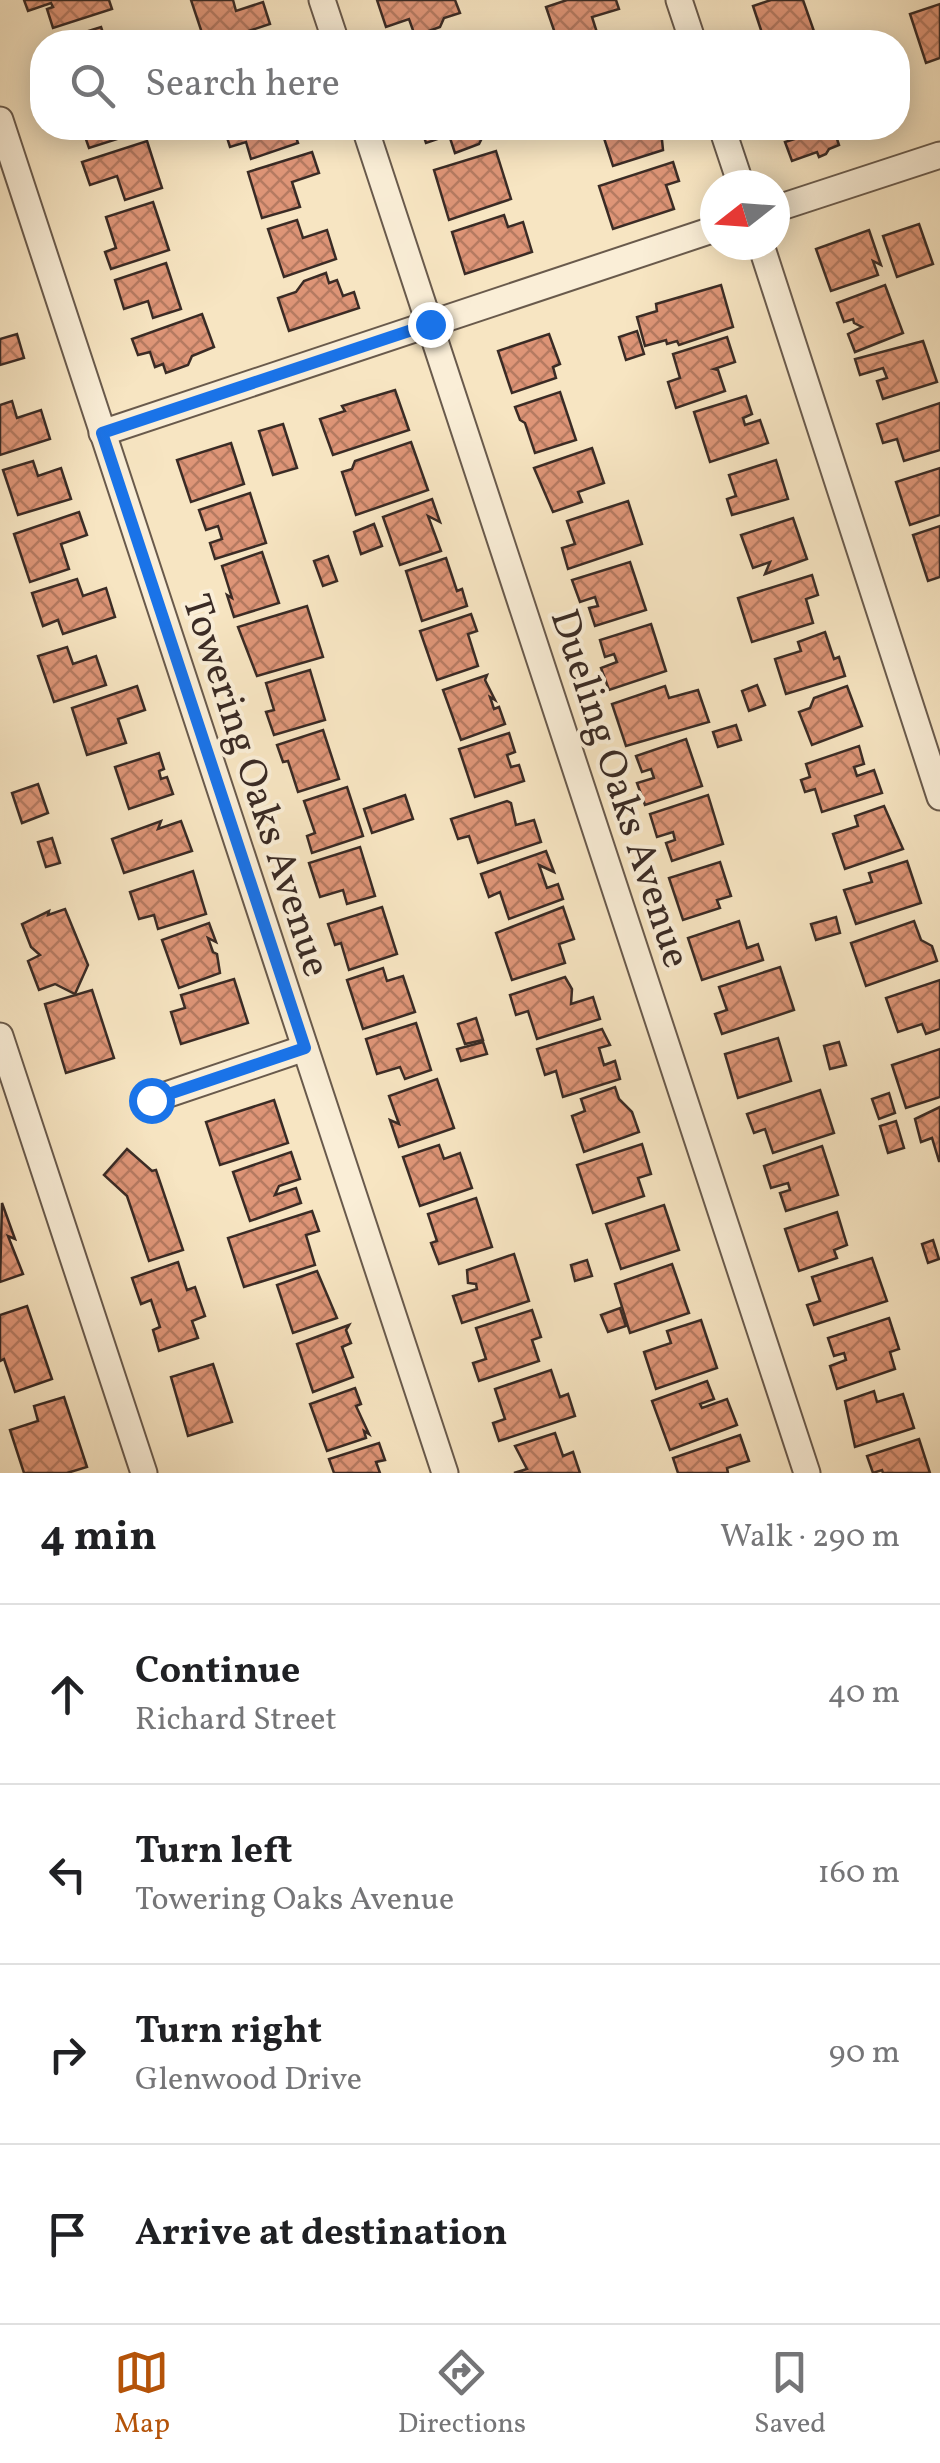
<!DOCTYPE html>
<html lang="en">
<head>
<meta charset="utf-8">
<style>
  :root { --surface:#fff; --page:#f6f6f6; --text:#202124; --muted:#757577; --line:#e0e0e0; --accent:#b45309 }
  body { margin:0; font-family:Vollkorn,serif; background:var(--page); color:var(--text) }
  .compass { position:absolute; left:700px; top:170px; width:90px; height:90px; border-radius:50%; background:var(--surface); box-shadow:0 5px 25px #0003; rotate:253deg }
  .stop { position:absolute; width:30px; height:30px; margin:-22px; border:8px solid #1a73e8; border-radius:50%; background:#fff }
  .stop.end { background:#1a73e8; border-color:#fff; box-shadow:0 2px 10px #0008 }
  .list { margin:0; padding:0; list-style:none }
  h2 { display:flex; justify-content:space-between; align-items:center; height:130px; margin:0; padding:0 40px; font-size:42px }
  h2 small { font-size:32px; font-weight:400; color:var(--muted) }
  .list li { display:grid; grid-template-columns:65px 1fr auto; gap:30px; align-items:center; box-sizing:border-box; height:180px; padding:0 40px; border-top:2px solid var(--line) }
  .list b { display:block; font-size:38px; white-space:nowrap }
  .list p { margin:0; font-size:32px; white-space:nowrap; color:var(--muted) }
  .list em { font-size:32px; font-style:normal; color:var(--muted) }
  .icon { flex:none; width:55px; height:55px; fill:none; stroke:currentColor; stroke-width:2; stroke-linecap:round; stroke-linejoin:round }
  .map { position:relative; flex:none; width:940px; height:1473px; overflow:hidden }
  .search { position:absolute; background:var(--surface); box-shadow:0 5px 25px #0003; left:30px; right:30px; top:30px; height:110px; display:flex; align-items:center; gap:25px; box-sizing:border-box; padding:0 35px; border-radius:40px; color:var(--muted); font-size:38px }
  .sheet { height:850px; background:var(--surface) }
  nav { display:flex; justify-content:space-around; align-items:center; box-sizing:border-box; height:140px; border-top:2px solid var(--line); background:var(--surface); font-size:28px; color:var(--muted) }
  nav a { display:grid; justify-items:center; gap:5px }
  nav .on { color:var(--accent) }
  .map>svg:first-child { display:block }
</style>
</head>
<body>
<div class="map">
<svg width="940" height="1473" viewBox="0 0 940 1473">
  <defs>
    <pattern id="building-cross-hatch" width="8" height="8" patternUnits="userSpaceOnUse" patternTransform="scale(2.5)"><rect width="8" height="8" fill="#de9577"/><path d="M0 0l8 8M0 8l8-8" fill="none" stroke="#b57a61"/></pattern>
  </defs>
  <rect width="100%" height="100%" fill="#f7e5c2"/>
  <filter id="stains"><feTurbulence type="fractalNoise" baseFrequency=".002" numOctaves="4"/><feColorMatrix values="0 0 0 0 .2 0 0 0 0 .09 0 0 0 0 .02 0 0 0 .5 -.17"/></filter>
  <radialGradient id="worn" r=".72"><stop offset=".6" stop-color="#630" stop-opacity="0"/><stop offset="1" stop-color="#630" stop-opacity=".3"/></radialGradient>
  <g fill="url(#building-cross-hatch)" stroke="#3a2b25" stroke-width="2.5">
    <path d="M24,0H109L112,9L53,28L47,9L53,7L51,3L28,11Z"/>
    <path d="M191,0H233L236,11L263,2L270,24L215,42H205Z"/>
    <path d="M377,0H455L460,13L444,18L440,27L415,36L409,19L386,27Z"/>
    <path d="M567,0H616L619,9L592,17L600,42H558L546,7Z"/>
    <path d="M771,0H803L816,37L801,42H750L763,36L753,6Z"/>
    <path d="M940,4V58L926,63L910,14Z"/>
    <path d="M101,27L106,42H53Z"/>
    <path d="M82,128H134L136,133L89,148Z"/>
    <path d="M224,128H293L298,143L251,159L246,142L230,147Z"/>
    <path d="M421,128H501L484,134L479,144L455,153L449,135L426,143Z"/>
    <path d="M628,128L661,130L663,150L613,166L603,135Z"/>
    <path d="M800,128H839L842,138L837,139L839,145L829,149L826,154L819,157L817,152L792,161L785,142L798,138L795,129Z"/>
    <path d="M147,141L162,188L125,200L117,176L90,185L82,162Z"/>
    <path d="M496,151L511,199L449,220L434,170Z"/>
    <path d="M312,152L319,173L292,182L300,207L262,218L248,172Z"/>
    <path d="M673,162L679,181L666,185L674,209L613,229L599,186Z"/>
    <path d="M153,202L169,250L111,269L105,252L116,248L106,217Z"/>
    <path d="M504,215L508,227L523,222L532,252L465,274L452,232Z"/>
    <path d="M297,220L303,238L327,230L336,259L284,277L268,229Z"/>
    <path d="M919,224L933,264L897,277L883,236Z"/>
    <path d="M869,230L881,265L873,261L878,275L831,291L816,249Z"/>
    <path d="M166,263L181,309L153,318L148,301L124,309L115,280Z"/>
    <path d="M326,273L329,283L337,280L343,296L354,292L359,308L289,331L278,298L296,292L304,281Z"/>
    <path d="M721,285L733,327L679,345L677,341L667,344L666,340L645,346L637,317L657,311L656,304Z"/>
    <path d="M885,285L903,333L855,352L848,334L862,327L854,323L853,319L844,322L837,303Z"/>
    <path d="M202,314L214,347L192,356L188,365L166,373L163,364L155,367L150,352L138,355L132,339Z"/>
    <path d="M637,331L644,354L626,360L619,337Z"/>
    <path d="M17,334L24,358L0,365V339Z"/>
    <path d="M549,334L560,364L553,367L556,378L512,393L498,351Z"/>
    <path d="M727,337L735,362L714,369L718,370L725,391L676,408L668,382L680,378L673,354Z"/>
    <path d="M923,341L937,382L883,399L877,381L887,378L883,368L860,375L855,359Z"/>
    <path d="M395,390L409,430L333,455L320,419L345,411L342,406Z"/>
    <path d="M560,392L576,440L535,453L525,423L520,420L515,407Z"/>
    <path d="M746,396L752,414L743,418L745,425L760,420L768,443L710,462L694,412Z"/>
    <path d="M12,401L17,418L41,410L50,439L0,455V405Z"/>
    <path d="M940,403V450L904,461L897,439L883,443L877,424Z"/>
    <path d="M283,424L297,468L273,475L259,431Z"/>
    <path d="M411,442L428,490L356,515L342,472L352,469L355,461Z"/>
    <path d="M231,443L244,484L191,502L177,460Z"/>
    <path d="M592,448L604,483L578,492L582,502L553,512L534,468Z"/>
    <path d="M776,460L788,499L732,515L727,499L736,496L729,475Z"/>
    <path d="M33,461L38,476L61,468L71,499L18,515L3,470Z"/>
    <path d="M940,468V515L910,525L896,482Z"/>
    <path d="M250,493L266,543L215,559L210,543L222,539L218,526L206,530L199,510Z"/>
    <path d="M432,499L440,522L428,516L441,551L400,565L383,517Z"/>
    <path d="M628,501L642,544L568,569L562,548L575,544L567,521Z"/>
    <path d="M79,512L87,535L61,544L69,569L30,582L14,534Z"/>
    <path d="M793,518L807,559L765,574L770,562L753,568L741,535Z"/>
    <path d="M374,524L382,546L361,554L354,532Z"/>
    <path d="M940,526V577L928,581L913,535Z"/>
    <path d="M262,552L279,603L234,617L227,595L232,598L222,566Z"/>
    <path d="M328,556L337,581L323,586L314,561Z"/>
    <path d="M446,558L457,591L462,589L467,606L422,621L406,571Z"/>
    <path d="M630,562L646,610L595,626L589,608L598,606L595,597L580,602L572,580Z"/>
    <path d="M812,575L818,595L806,599L813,623L752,642L738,598Z"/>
    <path d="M77,579L83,596L106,588L115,617L63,634L58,620L43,626L32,593Z"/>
    <path d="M307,606L323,657L257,676L238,627Z"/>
    <path d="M471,614L477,631L468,634L478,666L437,680L420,631Z"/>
    <path d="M651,624L666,671L609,690L601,668L617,662L614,654L605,657L600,640Z"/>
    <path d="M825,632L834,659L839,657L845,676L786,694L775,659L801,651L798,642Z"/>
    <path d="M67,647L73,664L96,656L106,685L54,702L38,656Z"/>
    <path d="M310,670L325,720L274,735L266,712L274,710L266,683Z"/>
    <path d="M487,675L485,680L495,700L490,697L494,709L499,707L505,724L461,740L443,690Z"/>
    <path d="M757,685L765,705L749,711L742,691Z"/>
    <path d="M137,686L145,710L118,719L126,743L87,755L72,708Z"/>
    <path d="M665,686L669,698L698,690L709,722L626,746L612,704Z"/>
    <path d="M847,686L862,726L812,745L799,712L810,708L814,698Z"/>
    <path d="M736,725L741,740L718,747L713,732Z"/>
    <path d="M323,730L339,779L298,792L288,761L283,762L277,745Z"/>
    <path d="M509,733L515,752L507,755L511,767L519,765L524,781L475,797L459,749Z"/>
    <path d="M686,739L702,786L645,805L637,783L654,778L651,769L642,772L636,756Z"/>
    <path d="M859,746L864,764L854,767L857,776L874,770L882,793L822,812L815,789L805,792L801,780L810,777L806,764Z"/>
    <path d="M159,753L164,769L159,771L161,779L167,777L173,794L129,809L115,767Z"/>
    <path d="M38,784L48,813L22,823L12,793Z"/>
    <path d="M347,787L363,836L312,853L307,836L315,833L304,801Z"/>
    <path d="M405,795L413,819L372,833L364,809Z"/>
    <path d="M708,795L723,844L672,861L666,843L675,840L673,832L657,837L650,814Z"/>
    <path d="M507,801L511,803L516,825L534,820L541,842L478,863L469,836L458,839L451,819Z"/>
    <path d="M884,806L903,849L845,869L833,834L858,826L855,816Z"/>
    <path d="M161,821L158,829L181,821L192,851L124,873L112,839Z"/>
    <path d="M52,838L60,863L46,867L38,842Z"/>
    <path d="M360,847L375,896L347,904L343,890L320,897L309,863Z"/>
    <path d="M546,851L554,872L539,865L547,888L558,884L563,899L509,919L500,892L489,897L481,874Z"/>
    <path d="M907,861L921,903L856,924L844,890L872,882L869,873Z"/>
    <path d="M720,862L731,896L717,900L720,908L683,920L669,878Z"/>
    <path d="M193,871L206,914L158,929L154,915L139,919L130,892Z"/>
    <path d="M382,907L397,954L349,970L341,943L335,945L328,924Z"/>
    <path d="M563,907L574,939L559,944L565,963L512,980L496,933Z"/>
    <path d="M65,909L88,965L75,994L55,984L39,990L28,961L40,955L31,947L22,924L49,911L48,915Z"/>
    <path d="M836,917L840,933L816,940L811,924Z"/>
    <path d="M739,921L747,948L758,944L763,960L702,980L688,938Z"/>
    <path d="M914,921L921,940L932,946L937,961L866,986L851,943Z"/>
    <path d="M209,923L216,942L208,938L213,952L217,954L220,973L179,988L162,940Z"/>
    <path d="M780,967L794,1010L722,1034L715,1014L727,1010L719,987Z"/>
    <path d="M383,968L387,981L403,976L415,1012L363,1029L347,980Z"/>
    <path d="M565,977L572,989L571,1004L593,997L600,1019L537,1039L528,1011L516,1015L510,995Z"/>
    <path d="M234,979L248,1023L181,1044L171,1012L185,1008L181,995Z"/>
    <path d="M940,980V1029L926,1034L922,1024L898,1032L886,998Z"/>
    <path d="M92,990L114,1058L66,1073L45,1004Z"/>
    <path d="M476,1018L483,1040L465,1044L458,1024Z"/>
    <path d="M416,1023L431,1070L405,1079L400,1067L377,1074L366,1039Z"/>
    <path d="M602,1029L610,1045L599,1048L604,1065L615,1061L620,1079L563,1097L556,1071L545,1075L537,1049Z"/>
    <path d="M778,1038L791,1081L738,1098L725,1054Z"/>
    <path d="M483,1042L487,1054L461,1061L457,1049Z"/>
    <path d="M839,1042L846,1065L830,1069L824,1046Z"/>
    <path d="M940,1049V1097L906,1108L892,1065Z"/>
    <path d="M437,1079L454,1128L399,1147L390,1120L399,1124L389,1096Z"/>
    <path d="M615,1087L619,1099L632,1112L639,1132L584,1152L572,1116L585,1111L581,1099Z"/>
    <path d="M820,1090L834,1133L773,1153L765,1129L754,1133L747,1114Z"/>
    <path d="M889,1093L895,1113L879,1119L872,1099Z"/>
    <path d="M274,1100L288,1143L220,1165L206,1122Z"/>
    <path d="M940,1107V1161H939L932,1138L921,1142L915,1119Z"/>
    <path d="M896,1121L904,1148L888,1153L880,1126Z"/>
    <path d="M642,1144L651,1174L638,1178L644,1196L593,1213L577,1165Z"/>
    <path d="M439,1145L444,1159L460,1153L472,1188L420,1206L403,1157Z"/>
    <path d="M822,1146L838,1195L786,1211L780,1193L790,1190L788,1183L771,1188L764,1166Z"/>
    <path d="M127,1149L152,1171L156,1170L183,1250L149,1261L127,1196L104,1175Z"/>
    <path d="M291,1152L300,1179L279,1186L275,1195L296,1188L301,1203L250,1221L233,1172Z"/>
    <path d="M476,1198L492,1247L439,1264L431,1243L437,1241L428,1214Z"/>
    <path d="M2,1203L15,1239L8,1236L23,1274L0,1282Z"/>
    <path d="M664,1205L679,1250L621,1269L606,1224Z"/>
    <path d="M312,1211L319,1231L306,1235L315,1265L244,1287L228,1238Z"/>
    <path d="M837,1212L847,1245L834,1250L837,1258L799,1271L785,1229Z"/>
    <path d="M933,1240L939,1259L928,1263L922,1244Z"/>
    <path d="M514,1254L529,1301L462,1323L453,1296L477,1289L476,1284L468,1283L467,1270Z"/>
    <path d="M872,1258L887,1301L814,1325L807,1305L820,1301L812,1277Z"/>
    <path d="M587,1260L592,1276L575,1281L571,1265Z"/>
    <path d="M178,1262L187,1290L195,1287L205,1316L192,1321L198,1338L159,1351L153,1330L160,1327L151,1300L141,1304L132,1278Z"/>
    <path d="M672,1264L689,1313L630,1333L615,1284Z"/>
    <path d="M317,1271L337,1318L293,1333L277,1285Z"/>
    <path d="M27,1306L52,1379L15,1392L4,1359L0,1361V1315Z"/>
    <path d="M620,1308L626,1326L608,1332L601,1315Z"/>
    <path d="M532,1310L541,1337L532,1340L539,1361L479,1381L473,1363L486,1359L476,1328Z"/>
    <path d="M889,1318L899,1349L890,1352L895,1369L837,1389L830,1366L846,1360L844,1353L834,1356L828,1338Z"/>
    <path d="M701,1320L717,1368L656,1389L644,1352L671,1343L667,1331Z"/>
    <path d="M349,1325L346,1330L351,1343L342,1347L353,1377L313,1392L297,1344Z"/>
    <path d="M213,1364L232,1422L188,1436L171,1377Z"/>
    <path d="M551,1370L560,1397L568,1394L575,1416L499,1441L493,1423L505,1419L495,1389Z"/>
    <path d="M707,1381L714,1399L700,1404L702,1408L727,1399L737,1425L670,1450L652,1401Z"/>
    <path d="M355,1388L361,1404L356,1406L369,1434L364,1431L366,1438L327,1451L310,1404Z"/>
    <path d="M874,1391L877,1402L903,1394L914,1428L855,1447L845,1401Z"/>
    <path d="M64,1397L87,1467L67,1473H24L10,1430L38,1421L34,1406Z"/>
    <path d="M555,1433L563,1456L573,1452L580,1473H514L527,1469L515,1446Z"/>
    <path d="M740,1435L749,1461L727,1468L728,1473H678L673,1458Z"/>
    <path d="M919,1439L930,1473H883L882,1470L873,1473L867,1456Z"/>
    <path d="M379,1443L385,1460L376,1462L380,1473H334L329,1459Z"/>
  </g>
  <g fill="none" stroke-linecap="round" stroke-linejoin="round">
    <g stroke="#695a4c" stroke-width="29">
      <g id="minor">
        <path d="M322,0L336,42"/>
        <path d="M679,0L693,42"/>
        <path d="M0,120L445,1473"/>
        <path d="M365,128L807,1473"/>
        <path d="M722,128L741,185"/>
        <path d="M775,209L940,155"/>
        <path d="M761,245L940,797"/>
        <path d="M102,433L715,229"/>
        <path d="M0,1036L144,1473"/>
        <path d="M151,1100L305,1048"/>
      </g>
    </g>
    <use href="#minor" stroke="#faeed7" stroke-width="25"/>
  </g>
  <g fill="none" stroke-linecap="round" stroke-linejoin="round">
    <path stroke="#1a73e8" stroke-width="12" d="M151,1100L305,1048L102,433L430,324"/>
  </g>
  <g text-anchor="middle" stroke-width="8" stroke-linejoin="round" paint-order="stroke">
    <g font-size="40" fill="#3a2b25" stroke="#faeed7">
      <text transform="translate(258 785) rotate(72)" y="14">Towering Oaks Avenue</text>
      <text transform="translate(622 788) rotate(72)" y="14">Dueling Oaks Avenue</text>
    </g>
  </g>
  <rect width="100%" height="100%" filter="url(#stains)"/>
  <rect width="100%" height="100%" fill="url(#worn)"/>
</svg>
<svg class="compass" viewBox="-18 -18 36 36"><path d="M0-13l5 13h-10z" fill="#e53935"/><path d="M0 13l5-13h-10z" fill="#757577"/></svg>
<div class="stop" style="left:151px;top:1100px"></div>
<div class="stop end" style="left:430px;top:324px"></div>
<div class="search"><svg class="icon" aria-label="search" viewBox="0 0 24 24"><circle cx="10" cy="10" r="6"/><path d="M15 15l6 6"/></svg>Search here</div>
</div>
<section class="sheet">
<h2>4 min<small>Walk · 290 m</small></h2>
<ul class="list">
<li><svg class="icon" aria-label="ahead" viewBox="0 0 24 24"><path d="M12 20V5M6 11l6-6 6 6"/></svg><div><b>Continue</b><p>Richard Street</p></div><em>40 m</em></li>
<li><svg class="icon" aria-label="left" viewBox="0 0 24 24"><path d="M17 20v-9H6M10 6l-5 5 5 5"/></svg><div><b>Turn left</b><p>Towering Oaks Avenue</p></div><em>160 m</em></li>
<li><svg class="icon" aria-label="right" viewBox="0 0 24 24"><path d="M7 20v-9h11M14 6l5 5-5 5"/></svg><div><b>Turn right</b><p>Glenwood Drive</p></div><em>90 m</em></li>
<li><svg class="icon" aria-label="arrive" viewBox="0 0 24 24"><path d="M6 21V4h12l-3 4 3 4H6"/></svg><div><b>Arrive at destination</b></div></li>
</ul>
</section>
<nav>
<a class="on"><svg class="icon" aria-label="map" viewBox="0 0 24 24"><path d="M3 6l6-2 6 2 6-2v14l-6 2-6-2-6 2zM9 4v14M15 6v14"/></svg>Map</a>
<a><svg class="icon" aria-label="directions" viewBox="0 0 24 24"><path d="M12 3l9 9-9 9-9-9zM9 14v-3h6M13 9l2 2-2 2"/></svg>Directions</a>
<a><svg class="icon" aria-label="saved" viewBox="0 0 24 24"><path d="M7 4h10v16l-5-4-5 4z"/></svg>Saved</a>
</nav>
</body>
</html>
